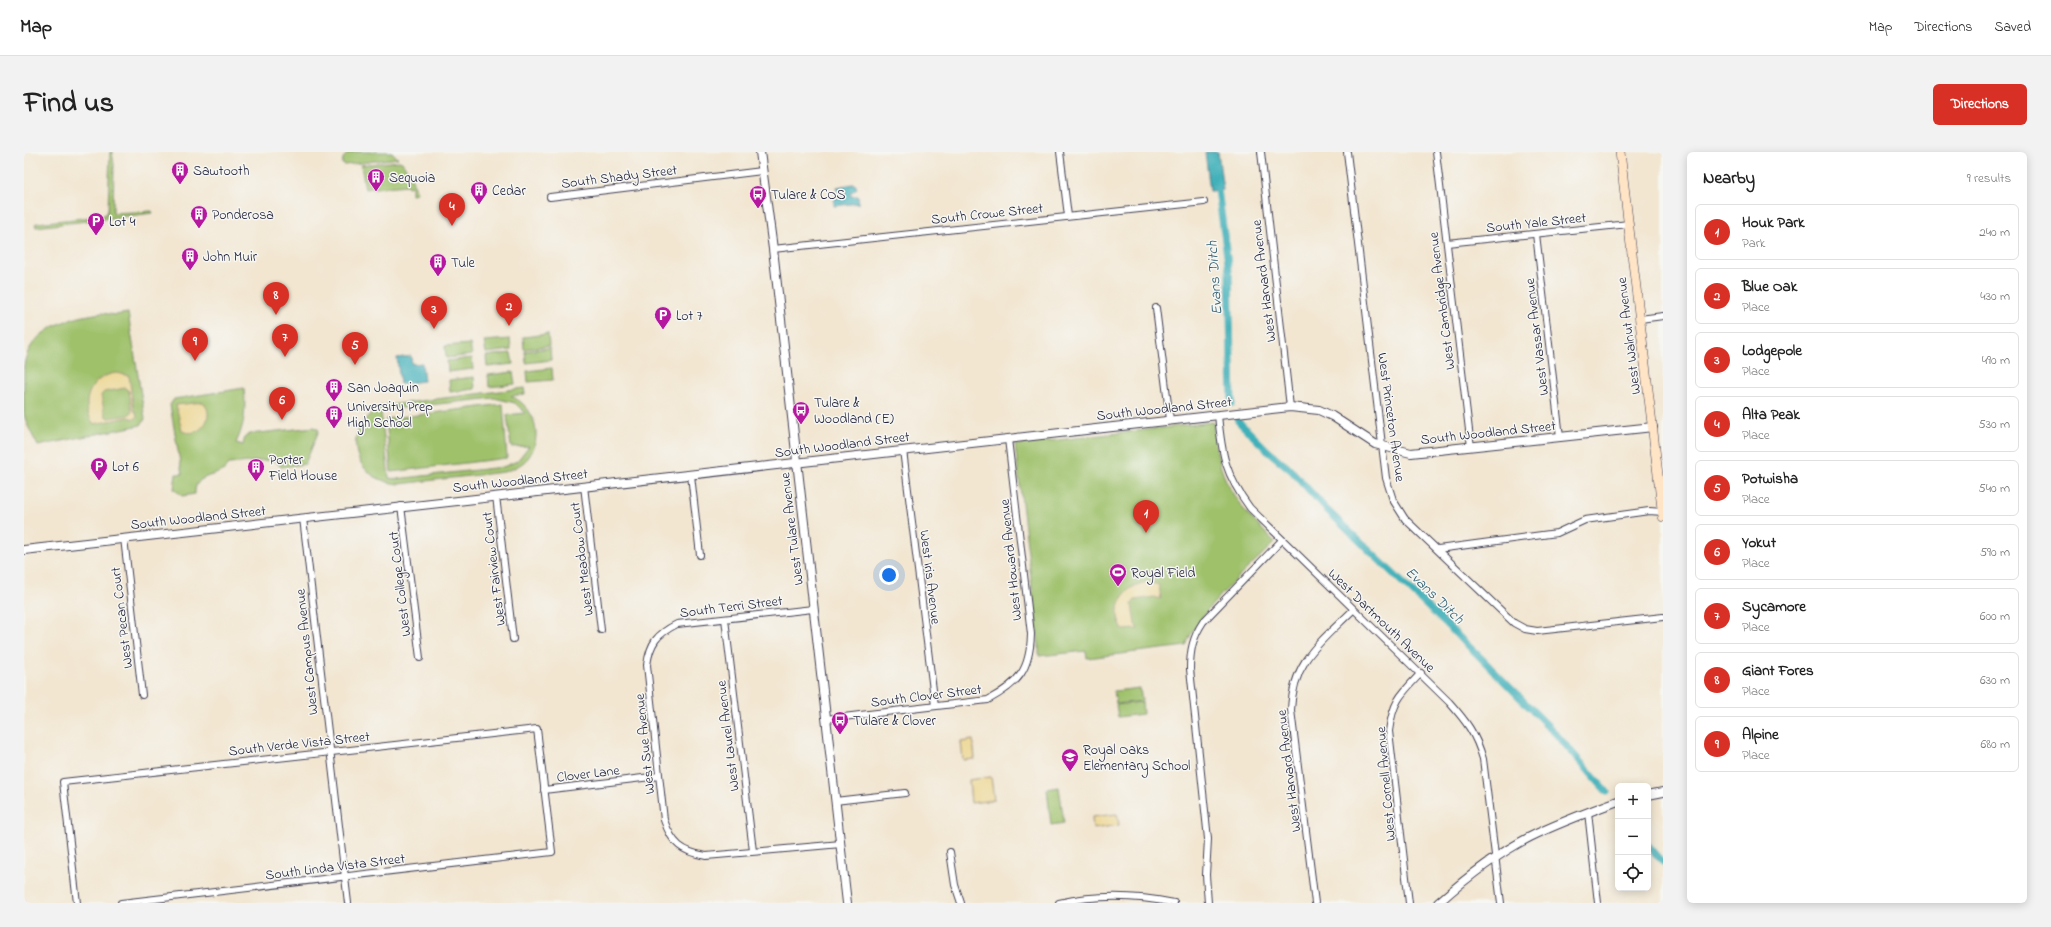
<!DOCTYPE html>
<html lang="en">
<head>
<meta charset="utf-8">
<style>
  :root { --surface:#fff; --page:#f2f2f2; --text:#222; --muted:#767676; --line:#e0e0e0; --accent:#d93025 }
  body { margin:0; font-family:"Indie Flower",sans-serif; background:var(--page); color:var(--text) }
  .controls { position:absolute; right:12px; bottom:12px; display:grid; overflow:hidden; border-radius:6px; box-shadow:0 2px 10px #0003 }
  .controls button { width:36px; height:36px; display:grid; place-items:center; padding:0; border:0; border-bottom:1px solid var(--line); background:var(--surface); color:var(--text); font:20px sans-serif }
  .you { position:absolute; left:865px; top:423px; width:14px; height:14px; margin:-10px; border:3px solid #fff; border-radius:50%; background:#1a73e8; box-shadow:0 0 0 6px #1a73e833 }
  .badge { display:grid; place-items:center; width:26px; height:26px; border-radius:50%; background:var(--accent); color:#fff; font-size:13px; font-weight:700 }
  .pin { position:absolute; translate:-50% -33px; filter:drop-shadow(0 1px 2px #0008) }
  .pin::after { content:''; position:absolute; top:21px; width:14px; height:12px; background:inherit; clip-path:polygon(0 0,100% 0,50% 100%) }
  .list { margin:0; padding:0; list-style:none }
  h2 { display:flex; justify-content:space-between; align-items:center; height:52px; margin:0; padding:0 16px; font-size:17px }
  h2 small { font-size:13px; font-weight:400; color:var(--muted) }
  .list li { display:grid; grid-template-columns:26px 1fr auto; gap:12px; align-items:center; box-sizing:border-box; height:56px; margin:0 8px 8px; padding:0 8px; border:1px solid var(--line); border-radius:6px }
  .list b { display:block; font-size:15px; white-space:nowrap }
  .list p { margin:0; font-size:13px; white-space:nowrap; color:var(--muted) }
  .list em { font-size:13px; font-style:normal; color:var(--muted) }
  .icon { flex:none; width:22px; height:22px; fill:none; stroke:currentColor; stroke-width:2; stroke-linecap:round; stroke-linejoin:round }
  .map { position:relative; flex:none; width:1639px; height:751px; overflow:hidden; border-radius:6px }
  header { display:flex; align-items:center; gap:24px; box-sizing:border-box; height:56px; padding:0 20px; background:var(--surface); border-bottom:1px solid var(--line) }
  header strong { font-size:19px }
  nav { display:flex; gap:22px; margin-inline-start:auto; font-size:14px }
  .intro { display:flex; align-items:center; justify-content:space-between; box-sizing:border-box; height:96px; padding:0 24px }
  h1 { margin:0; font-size:28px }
  .button { padding:10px 18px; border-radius:6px; background:var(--accent); color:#fff; font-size:14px; font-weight:700 }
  main { display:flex; gap:24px; padding:0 24px }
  aside { flex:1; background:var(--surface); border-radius:6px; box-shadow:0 2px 10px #0003 }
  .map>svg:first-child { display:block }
</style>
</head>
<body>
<header>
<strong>Map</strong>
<nav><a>Map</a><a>Directions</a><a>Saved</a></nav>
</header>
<div class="intro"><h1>Find us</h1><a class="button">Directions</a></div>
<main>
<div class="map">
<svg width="1639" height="751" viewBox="0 0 1639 751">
  <rect width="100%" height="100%" fill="#f6f6f2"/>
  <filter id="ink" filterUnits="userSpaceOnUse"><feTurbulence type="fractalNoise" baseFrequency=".025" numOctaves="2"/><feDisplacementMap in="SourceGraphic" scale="8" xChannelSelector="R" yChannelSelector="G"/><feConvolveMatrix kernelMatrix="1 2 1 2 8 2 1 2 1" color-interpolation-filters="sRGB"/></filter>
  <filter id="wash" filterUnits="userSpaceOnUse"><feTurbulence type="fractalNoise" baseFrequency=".012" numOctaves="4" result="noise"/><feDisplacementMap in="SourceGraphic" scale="16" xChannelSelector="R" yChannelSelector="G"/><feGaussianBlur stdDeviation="0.9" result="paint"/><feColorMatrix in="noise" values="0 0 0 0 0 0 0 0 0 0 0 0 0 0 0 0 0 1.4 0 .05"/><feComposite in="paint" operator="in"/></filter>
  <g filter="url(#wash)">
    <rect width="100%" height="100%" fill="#f2e6d1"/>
    <g fill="#9fc16a" stroke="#607252" fill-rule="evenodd">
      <path d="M86,0H88L90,13L89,61L128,59L129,61L12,75L11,72L13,71L77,64L82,62L84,58Z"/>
      <path d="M326,0H368L374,6L321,13L318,12L319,6Z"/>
      <path d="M375,9L378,10L386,22L393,41L388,42V34L384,35L383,33L341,37L337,13Z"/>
      <path d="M78,161L91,163L104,161L121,267L117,273L14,294C9,284 1,271 0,260C0,251 0,241 0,232C0,226 0,220 0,214C5,176 47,165 78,161Z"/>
      <path d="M524,182L525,194L500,197L499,185Z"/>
      <path d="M486,187L487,198L462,201L460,189Z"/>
      <path d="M446,192L448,203L422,206L421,194Z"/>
      <path d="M526,196L527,208L502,211L501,199Z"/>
      <path d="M487,201L489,212L463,215L462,204Z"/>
      <path d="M448,206L449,217L424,220L423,209Z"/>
      <path d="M528,216L529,228L504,230L503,219Z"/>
      <path d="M489,220L491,232L465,235L464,223Z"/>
      <path d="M450,225L451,237L426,240L425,228Z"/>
      <path d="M220,236C222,257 221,272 212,291L219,293L221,285L226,282L290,275L295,278L293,283L281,312L257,315L252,309L245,308L205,312C202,315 202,317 199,319C187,325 170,324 171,342L158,344L150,337L152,322H158L146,253L150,247Z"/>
      <path d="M500,236L501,242L487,244C511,255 520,284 504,306C498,313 489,317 480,320L376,332C328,329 315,278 357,254ZM470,246L491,251L501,261L483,263L487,295L505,294L493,309L479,315L372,327L365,326L357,260L367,257Z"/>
      <path d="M479,252L483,306L367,320L362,267Z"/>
      <path d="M1189,270C1193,327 1210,351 1251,390C1225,416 1172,461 1162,494L1063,506L1062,499L1015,504V493L991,293Z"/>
      <path d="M1116,536L1118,549L1092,552L1090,539Z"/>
      <path d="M1118,550L1119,562L1094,565L1092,553Z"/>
      <path d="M1035,635L1040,671L1027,673L1023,637Z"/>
    </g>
    <g fill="#eeda9e" stroke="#887e6c" fill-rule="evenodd">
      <path d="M93,221L105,224L110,259L112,260L113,265L110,267L105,265L70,272C54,251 67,223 93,221ZM101,236L105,239L108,259L105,263L85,266L81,264L77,243L80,240Z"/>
      <path d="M179,250C193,265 175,287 158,279L152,253Z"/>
      <path d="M1124,430L1135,433L1137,447L1130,445L1111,448L1108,452L1111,472L1114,477L1099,478C1086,457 1099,433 1124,430Z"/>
      <path d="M949,588L951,607L939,608L937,590Z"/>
      <path d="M967,625L970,648L947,651L945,628Z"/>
      <path d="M1093,662L1095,673L1069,677L1068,665Z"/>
    </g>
    <g fill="#40b0b9" stroke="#31697a">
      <path d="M1181,0H1194L1199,38L1186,39Z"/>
      <path d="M829,32H831L833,36L827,41L826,44H834L835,51L810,54V46L821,45L818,41L814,40L813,35Z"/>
      <path d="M387,204L388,212L398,211L400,229L376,232L373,206Z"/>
    </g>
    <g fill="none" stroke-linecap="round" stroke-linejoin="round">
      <g stroke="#40b0b9" stroke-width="7">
        <path d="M1193,30L1205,119L1208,251"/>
        <path d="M1214,269L1244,299L1267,318L1302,357L1456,505L1531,581L1583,640"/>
        <path d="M1624,693L1639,710"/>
      </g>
    </g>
  </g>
  <g filter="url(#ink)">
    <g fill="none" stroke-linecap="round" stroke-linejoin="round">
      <g stroke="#413f52" stroke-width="8">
        <g id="minor">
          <path d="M1036,0L1044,64"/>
          <path d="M1237,0L1266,255"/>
          <path d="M1323,0L1362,326L1369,348L1381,367L1490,471L1501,477L1513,479L1639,465"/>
          <path d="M1412,0L1447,295"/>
          <path d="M526,45L738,19"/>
          <path d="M1512,82L1536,285"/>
          <path d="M1423,91L1605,72"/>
          <path d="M749,97L1180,50"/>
          <path d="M1132,156L1146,268"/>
          <path d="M1616,167L1639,164"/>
          <path d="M1194,263C1198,304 1201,322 1226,356L1425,550C1442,569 1452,582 1459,607L1477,751"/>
          <path d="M879,298L911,554"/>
          <path d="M667,323L676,403"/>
          <path d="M560,334L577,478"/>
          <path d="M472,344L489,487"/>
          <path d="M377,354L396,506"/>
          <path d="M279,366L324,751"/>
          <path d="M100,386L118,543"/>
          <path d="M1414,397L1533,381L1561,368L1625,359L1639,360"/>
          <path d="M789,457L653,472C633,482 626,491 623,513L640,668C648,692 658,700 682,704L817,692"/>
          <path d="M701,467L729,699"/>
          <path d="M802,567L964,548C995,531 1006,518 1007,482L984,287"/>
          <path d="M520,638L635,624"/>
          <path d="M811,649L881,641"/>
          <path d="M1564,660L1574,751"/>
          <path d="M926,700L931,733L937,751"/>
          <path d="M53,751L39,630L513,577L528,700L97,751"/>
          <path d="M1035,751C1074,742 1111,743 1150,751"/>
          <path d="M1184,751L1182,723L1184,687L1166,517C1166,498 1169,485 1179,470L1258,388"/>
          <path d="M1291,751L1267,558C1269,508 1296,491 1329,458"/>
          <path d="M1385,751L1365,579C1369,549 1376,543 1397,521"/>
        </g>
      </g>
      <g stroke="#413f52" stroke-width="10">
        <g id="tertiary">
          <path d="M736,0L749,97L823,751"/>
          <path d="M0,398L1266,255L1295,258L1308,264L1351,292L1387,301L1629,275"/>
          <path d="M1624,643L1639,640"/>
          <path d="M1414,751C1441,727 1473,702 1506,685C1534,671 1564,660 1594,649"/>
        </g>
      </g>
      <g stroke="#413f52" stroke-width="10">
        <path id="secondary" d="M1596,0L1639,365"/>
      </g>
      <use href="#minor" stroke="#fff" stroke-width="6"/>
      <use href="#tertiary" stroke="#fff" stroke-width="8"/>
      <use href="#secondary" stroke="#ffe4c6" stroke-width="9"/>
    </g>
  </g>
  <defs>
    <g id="building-pin" transform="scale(0.9)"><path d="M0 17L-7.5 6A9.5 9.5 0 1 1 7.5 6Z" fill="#b5179e" stroke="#f6f6f2"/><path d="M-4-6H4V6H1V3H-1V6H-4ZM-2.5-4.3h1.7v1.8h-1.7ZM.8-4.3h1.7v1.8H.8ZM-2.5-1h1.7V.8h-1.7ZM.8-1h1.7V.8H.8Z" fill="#fff"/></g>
    <g id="bus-pin" transform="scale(0.9)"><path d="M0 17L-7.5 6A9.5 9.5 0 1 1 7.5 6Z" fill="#b5179e" stroke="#f6f6f2"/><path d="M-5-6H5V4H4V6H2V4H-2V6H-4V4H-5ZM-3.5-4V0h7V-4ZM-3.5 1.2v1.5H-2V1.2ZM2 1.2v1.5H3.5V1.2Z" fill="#fff"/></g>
    <g id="parking-pin" transform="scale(0.9)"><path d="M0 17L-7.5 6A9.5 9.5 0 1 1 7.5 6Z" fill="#b5179e" stroke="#f6f6f2"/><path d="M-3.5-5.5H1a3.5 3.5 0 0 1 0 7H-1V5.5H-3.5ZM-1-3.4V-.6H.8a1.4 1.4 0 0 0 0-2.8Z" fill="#fff"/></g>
    <g id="stadium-pin" transform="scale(0.9)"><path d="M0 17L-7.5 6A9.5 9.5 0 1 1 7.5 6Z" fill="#b5179e" stroke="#f6f6f2"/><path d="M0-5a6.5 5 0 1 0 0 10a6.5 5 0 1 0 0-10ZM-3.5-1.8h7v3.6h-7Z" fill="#fff"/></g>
    <g id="school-pin" transform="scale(0.9)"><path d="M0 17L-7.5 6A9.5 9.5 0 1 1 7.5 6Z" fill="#b5179e" stroke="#f6f6f2"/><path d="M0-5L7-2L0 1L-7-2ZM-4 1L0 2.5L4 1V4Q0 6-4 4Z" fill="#fff"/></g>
  </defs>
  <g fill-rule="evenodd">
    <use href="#building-pin" x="156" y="18"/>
    <use href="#building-pin" x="352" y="25"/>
    <use href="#building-pin" x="455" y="38"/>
    <use href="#bus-pin" x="734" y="42"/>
    <use href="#building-pin" x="175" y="62"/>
    <use href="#parking-pin" x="72" y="69"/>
    <use href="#building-pin" x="166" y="104"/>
    <use href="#building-pin" x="414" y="110"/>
    <use href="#parking-pin" x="639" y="163"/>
    <use href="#building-pin" x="310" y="235"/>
    <use href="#bus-pin" x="777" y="258"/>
    <use href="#building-pin" x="310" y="262"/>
    <use href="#parking-pin" x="75" y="314"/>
    <use href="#building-pin" x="232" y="315"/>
    <use href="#stadium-pin" x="1094" y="420"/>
    <use href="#bus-pin" x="816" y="568"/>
    <use href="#school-pin" x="1046" y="605"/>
  </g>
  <g text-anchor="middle" stroke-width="3" stroke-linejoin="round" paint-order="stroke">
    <g font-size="14" fill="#22223b" stroke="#f6f6f2" text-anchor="start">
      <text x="169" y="23">Sawtooth</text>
      <text x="365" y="30">Sequoia</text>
      <text x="468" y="43">Cedar</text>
      <text x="747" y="47">Tulare &amp; COS</text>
      <text x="188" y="67">Ponderosa</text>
      <text x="85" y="74">Lot 4</text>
      <text x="179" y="109">John Muir</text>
      <text x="427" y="115">Tule</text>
      <text x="652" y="168">Lot 7</text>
      <text x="323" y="240">San Joaquin</text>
      <text x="790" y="255">Tulare &amp;<tspan x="790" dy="16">Woodland (E)</tspan></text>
      <text x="323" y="259">University Prep<tspan x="323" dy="16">High School</tspan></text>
      <text x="245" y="312">Porter<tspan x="245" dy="16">Field House</tspan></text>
      <text x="88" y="319">Lot 6</text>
      <text x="1107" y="425">Royal Field</text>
      <text x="829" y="573">Tulare &amp; Clover</text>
      <text x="1059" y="602">Royal Oaks<tspan x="1059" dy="16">Elementary School</tspan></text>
    </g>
    <g font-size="14" fill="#22223b" stroke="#f6f6f2">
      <text transform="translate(595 24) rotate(-7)" y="5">South Shady Street</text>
      <text transform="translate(963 61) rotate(-6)" y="5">South Crowe Street</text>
      <text transform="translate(1512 70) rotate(-6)" y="5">South Yale Street</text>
      <text transform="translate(1239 129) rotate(-97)" y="5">West Harvard Avenue</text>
      <text transform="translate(1417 149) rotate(-97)" y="5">West Cambridge Avenue</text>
      <text transform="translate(1604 184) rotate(-97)" y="5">West Walnut Avenue</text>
      <text transform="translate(1512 185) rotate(-97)" y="5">West Vassar Avenue</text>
      <text transform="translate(1140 256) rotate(-6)" y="5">South Woodland Street</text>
      <text transform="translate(1368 265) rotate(82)" y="5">West Princeton Avenue</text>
      <text transform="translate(1464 280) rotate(-6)" y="5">South Woodland Street</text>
      <text transform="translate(818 292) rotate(-7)" y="5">South Woodland Street</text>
      <text transform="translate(496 328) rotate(-6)" y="5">South Woodland Street</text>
      <text transform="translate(174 365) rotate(-6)" y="5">South Woodland Street</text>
      <text transform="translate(767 377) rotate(-97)" y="5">West Tulare Avenue</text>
      <text transform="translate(557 407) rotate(-97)" y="5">West Meadow Court</text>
      <text transform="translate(986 408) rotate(-96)" y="5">West Howard Avenue</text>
      <text transform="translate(469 417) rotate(-97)" y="5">West Fairview Court</text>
      <text transform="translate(907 425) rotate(83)" y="5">West Iris Avenue</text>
      <text transform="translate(375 432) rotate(-97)" y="5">West College Court</text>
      <text transform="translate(707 454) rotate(-7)" y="5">South Terri Street</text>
      <text transform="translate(97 466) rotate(-97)" y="5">West Pecan Court</text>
      <text transform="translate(1358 468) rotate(44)" y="5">West Dartmouth Avenue</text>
      <text transform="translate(282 500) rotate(-96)" y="5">West Campus Avenue</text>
      <text transform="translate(902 543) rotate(-7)" y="5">South Clover Street</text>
      <text transform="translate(703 584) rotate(-97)" y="5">West Laurel Avenue</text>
      <text transform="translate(275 591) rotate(-6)" y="5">South Verde Vista Street</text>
      <text transform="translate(620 592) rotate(-96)" y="5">West Sue Avenue</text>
      <text transform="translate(1264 619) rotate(-97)" y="5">West Harvard Avenue</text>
      <text transform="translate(564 621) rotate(-7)" y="5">Clover Lane</text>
      <text transform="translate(1361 632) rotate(-95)" y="5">West Cornell Avenue</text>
      <text transform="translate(311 714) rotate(-7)" y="5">South Linda Vista Street</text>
    </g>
    <g font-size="15" font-style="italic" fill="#2e5b6d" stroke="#f6f6f2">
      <text transform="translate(1190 126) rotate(-94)" y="5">Evans Ditch</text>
      <text transform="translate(1411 443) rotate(44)" y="5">Evans Ditch</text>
    </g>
  </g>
</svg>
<div class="controls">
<button>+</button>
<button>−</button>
<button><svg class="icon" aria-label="locate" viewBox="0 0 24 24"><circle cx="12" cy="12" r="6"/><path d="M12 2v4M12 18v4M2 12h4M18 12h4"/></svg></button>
</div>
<div class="you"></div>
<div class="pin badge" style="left:1122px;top:381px">1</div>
<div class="pin badge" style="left:485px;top:174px">2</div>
<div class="pin badge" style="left:410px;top:177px">3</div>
<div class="pin badge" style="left:428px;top:74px">4</div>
<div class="pin badge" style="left:331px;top:213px">5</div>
<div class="pin badge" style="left:258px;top:268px">6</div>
<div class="pin badge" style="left:261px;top:205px">7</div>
<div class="pin badge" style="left:252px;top:163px">8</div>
<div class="pin badge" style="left:171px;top:209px">9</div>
</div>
<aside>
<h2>Nearby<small>9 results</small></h2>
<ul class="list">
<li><span class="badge">1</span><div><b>Houk Park</b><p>Park</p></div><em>240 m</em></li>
<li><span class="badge">2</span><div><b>Blue Oak</b><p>Place</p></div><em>430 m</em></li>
<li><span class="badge">3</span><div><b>Lodgepole</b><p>Place</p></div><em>490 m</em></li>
<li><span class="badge">4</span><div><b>Alta Peak</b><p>Place</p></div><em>530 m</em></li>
<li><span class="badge">5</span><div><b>Potwisha</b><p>Place</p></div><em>540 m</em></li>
<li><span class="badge">6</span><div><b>Yokut</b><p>Place</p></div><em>590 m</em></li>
<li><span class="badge">7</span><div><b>Sycamore</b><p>Place</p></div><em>600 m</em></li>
<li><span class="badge">8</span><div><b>Giant Fores</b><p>Place</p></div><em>630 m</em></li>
<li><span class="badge">9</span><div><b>Alpine</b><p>Place</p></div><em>680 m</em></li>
</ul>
</aside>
</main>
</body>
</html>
